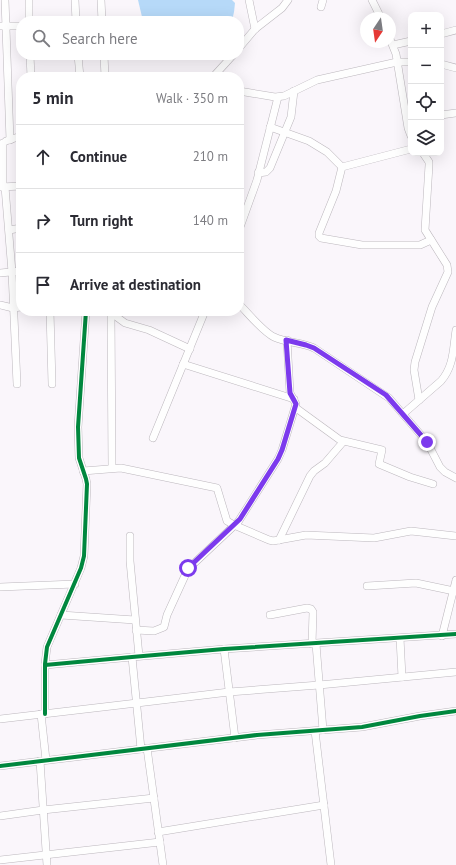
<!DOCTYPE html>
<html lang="en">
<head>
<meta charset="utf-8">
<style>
  :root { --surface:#fff; --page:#f7f7f7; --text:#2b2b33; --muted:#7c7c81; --line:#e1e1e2 }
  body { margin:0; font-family:"PT Sans",sans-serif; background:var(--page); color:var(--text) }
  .controls { position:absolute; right:12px; top:12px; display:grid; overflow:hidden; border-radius:8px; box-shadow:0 4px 16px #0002 }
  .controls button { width:36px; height:36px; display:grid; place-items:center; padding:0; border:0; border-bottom:1px solid var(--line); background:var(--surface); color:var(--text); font:20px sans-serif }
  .compass { position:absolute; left:360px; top:12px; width:36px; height:36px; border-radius:50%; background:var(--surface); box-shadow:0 4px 16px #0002; rotate:193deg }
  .stop { position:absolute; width:12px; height:12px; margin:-9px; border:3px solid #7c3aed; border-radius:50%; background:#fff }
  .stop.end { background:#7c3aed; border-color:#fff; box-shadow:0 1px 4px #0008 }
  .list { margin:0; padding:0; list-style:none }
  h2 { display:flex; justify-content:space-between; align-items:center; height:52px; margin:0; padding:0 16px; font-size:17px }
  h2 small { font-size:13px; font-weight:400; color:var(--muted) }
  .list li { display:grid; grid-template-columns:26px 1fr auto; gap:12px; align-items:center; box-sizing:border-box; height:64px; padding:0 16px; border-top:1px solid var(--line) }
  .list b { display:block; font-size:15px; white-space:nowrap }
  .list em { font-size:13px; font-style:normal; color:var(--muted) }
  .icon { flex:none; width:22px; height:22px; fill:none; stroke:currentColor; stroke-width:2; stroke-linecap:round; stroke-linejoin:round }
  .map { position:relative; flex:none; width:456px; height:865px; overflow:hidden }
  .search { position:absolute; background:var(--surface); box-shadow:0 4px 16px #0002; left:16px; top:16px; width:228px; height:44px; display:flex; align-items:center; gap:10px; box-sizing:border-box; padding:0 14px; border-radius:16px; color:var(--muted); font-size:15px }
  .panel { position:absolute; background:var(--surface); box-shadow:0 4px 16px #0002; left:16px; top:72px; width:228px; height:244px; border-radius:16px }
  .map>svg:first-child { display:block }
</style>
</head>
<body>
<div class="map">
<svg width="456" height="865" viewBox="0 0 456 865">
  <rect width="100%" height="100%" fill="#faf6fb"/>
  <path fill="#b6d9f8" d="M138,0H232L235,3L234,12L232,21H143Z"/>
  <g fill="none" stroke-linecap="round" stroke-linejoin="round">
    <g stroke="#bcb7bd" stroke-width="8">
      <g id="street">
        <path d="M5,0L10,140"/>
        <path d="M29,0V21"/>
        <path d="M75,0L76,21"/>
        <path d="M101,0L102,21"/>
        <path d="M249,0L255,29"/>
        <path d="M372,0L381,18"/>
        <path d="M321,7L323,0"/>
        <path d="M0,26H21"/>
        <path d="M441,34L456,30"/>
        <path d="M390,39L396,54L408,128L411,136"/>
        <path d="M393,45L411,41"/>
        <path d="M239,48L255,29L282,8L288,0"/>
        <path d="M30,55L31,77"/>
        <path d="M78,55L80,77"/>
        <path d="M104,55L105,77"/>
        <path d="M441,64L456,68"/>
        <path d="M213,77L233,55"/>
        <path d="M239,91L275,97L284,96L317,80L397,62H411"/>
        <path d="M441,115L456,113"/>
        <path d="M270,127L309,141L327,152L342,167"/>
        <path d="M6,141L21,136"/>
        <path d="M3,143V187"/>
        <path d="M411,149L342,167L336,191L319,233V236L321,238L362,245H420L431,240"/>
        <path d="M258,173L266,172L270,168L291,117L294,91"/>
        <path d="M1,187L21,186"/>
        <path d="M5,187L12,272L17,384"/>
        <path d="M9,230L21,228"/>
        <path d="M239,230L257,180L278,97"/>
        <path d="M0,273L21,271"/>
        <path d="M239,304C248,313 263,332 274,337C287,343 301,342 314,348L389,398L427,442L440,467L445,472L456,478"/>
        <path d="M0,305L13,308L21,307"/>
        <path d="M50,311L52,384"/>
        <path d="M110,311L111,314L112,468"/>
        <path d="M111,311V314L114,315L125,323L149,330L190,349"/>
        <path d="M183,364L294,399"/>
        <path d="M419,400L414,370L415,362L432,307L448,272L447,265L425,230L429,165V162L423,153"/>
        <path d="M296,408L340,440L382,450L379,464L410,477L433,484"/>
        <path d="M403,414L441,381C454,366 453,349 456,330"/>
        <path d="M153,438L205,311"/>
        <path d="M83,471L121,468L217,488L227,521L234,525L269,540L273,541L306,535L374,538L411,531L456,536"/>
        <path d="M130,536V561L139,656"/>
        <path d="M279,540L310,476L314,471L325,463L343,442"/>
        <path d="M367,586L416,583L454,591"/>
        <path d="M0,587L75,584"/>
        <path d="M61,615L135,620"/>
        <path d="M270,615L307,608L311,609L313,612L312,644"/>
        <path d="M136,630L154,631L164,627L167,615L188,569L238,522L278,459L282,450L296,404L290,393L287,340"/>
        <path d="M442,636L456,580"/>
        <path d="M400,638L402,677"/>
        <path d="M316,644L323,730"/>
        <path d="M224,649L235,738"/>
        <path d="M132,657L141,749"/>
        <path d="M45,665L132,657L224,649L456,634"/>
        <path d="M41,714L46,760"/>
        <path d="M45,714V664L47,647L81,568L84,556L87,484L86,479L79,458L78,427L86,311"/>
        <path d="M0,719L137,703L229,692L319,685L456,672"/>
        <path d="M315,731L331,865"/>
        <path d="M147,748L163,865"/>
        <path d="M40,761L47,865"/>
        <path d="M0,766L257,735L362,727L420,716L456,711"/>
        <path d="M0,816L43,810L154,798"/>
        <path d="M158,832L324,805"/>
        <path d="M0,860L160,842"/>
      </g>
    </g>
    <use href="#street" stroke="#fefefe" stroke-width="7"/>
    <g stroke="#fff" stroke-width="6">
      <g id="cycleway">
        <path d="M45,665L132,657L224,649L456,634"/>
        <path d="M45,714V664L47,647L81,568L84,556L87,484L86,479L79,458L78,427L86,311"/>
        <path d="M0,766L257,735L362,727L420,716L456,711"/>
      </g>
    </g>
    <use href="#cycleway" stroke="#00873e" stroke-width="4"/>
  </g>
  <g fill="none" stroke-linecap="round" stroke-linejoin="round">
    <path stroke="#7c3aed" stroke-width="5" d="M188,568L240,519L278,459L282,450L296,404L290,393L286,340L306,345L314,348L386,395L427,442"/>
  </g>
</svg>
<div class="controls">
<button>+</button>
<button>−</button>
<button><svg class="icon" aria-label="locate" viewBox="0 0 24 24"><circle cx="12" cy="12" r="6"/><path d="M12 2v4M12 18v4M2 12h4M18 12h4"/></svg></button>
<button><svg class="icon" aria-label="layers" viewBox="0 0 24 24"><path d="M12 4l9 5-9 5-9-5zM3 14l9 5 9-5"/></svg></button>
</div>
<svg class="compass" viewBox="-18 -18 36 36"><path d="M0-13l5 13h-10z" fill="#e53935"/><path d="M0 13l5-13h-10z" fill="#7c7c81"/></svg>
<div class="stop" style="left:188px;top:568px"></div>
<div class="stop end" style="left:427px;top:442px"></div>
<div class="search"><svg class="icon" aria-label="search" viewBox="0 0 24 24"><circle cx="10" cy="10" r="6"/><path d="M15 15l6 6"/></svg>Search here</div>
<section class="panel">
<h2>5 min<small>Walk · 350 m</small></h2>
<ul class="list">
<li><svg class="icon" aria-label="ahead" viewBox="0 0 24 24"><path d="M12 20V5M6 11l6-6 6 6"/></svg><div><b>Continue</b></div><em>210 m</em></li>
<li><svg class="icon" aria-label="right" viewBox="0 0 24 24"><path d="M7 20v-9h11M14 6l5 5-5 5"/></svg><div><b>Turn right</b></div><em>140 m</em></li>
<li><svg class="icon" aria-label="arrive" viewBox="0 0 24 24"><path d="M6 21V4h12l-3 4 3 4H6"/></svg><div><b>Arrive at destination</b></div></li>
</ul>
</section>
</div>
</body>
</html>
